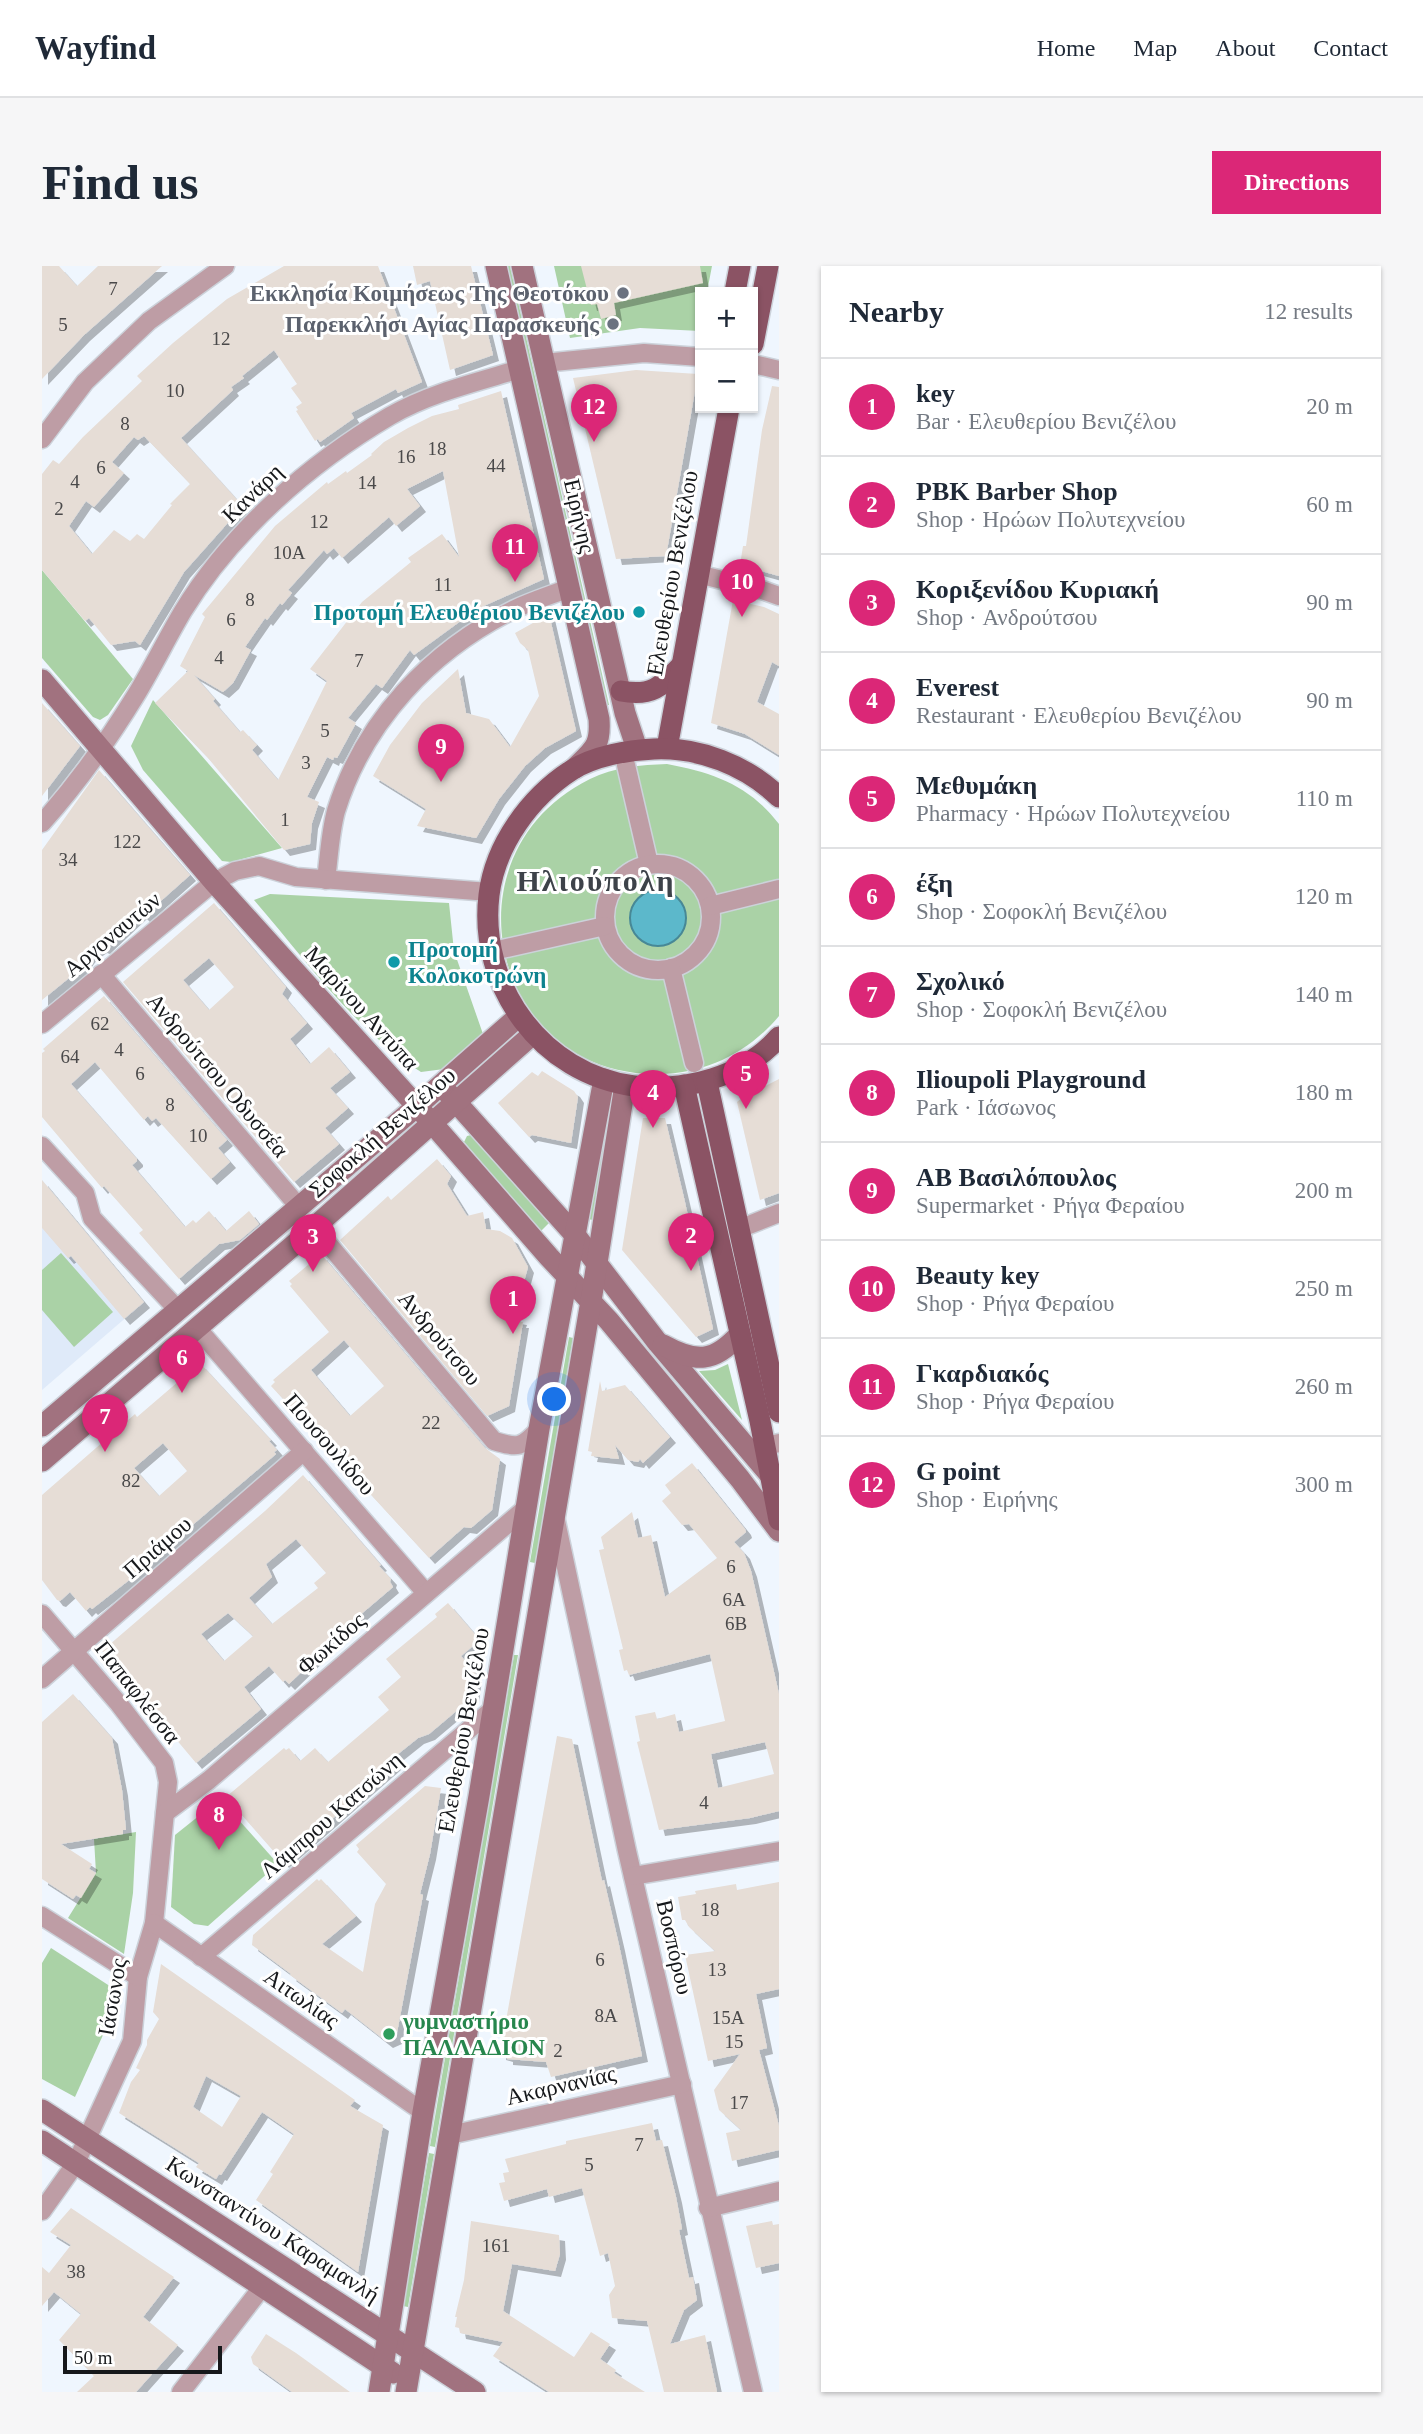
<!DOCTYPE html>
<html lang="en">
<head>
<meta charset="utf-8">
<style>
  :root { --surface:#fff; --page:#f6f6f7; --text:#1f2937; --muted:#747a83; --line:#e0e1e3; --accent:#db2777 }
  body { margin:0; font-family:"Times New Roman",serif; background:var(--page); color:var(--text) }
  .controls { position:absolute; right:21px; top:21px; display:grid; overflow:hidden; border-radius:0px; box-shadow:0 2px 5px #0004 }
  .controls button { width:63px; height:63px; display:grid; place-items:center; padding:0; border:0; border-bottom:2px solid var(--line); background:var(--surface); color:var(--text); font:35px sans-serif }
  .scale { position:absolute; left:21px; bottom:18px; width:159px; box-sizing:border-box; padding-left:7px; border:4px solid #16181b; border-top:0; font-size:19px; line-height:24px; white-space:nowrap; color:#16181b; -webkit-text-stroke:5px #fff; paint-order:stroke }
  .you { position:absolute; left:513px; top:1134px; width:24px; height:24px; margin:-18px; border:5px solid #fff; border-radius:50%; background:#1a73e8; box-shadow:0 0 0 10px #1a73e833 }
  .badge { display:grid; place-items:center; width:46px; height:46px; border-radius:50%; background:var(--accent); color:#fff; font-size:23px; font-weight:700 }
  .pin { position:absolute; translate:-50% -58px; filter:drop-shadow(0 2px 4px #0008) }
  .pin::after { content:''; position:absolute; top:37px; width:24px; height:21px; background:inherit; clip-path:polygon(0 0,100% 0,50% 100%) }
  .list { margin:0; padding:0; list-style:none }
  h2 { display:flex; justify-content:space-between; align-items:center; height:91px; margin:0; padding:0 28px; font-size:30px }
  h2 small { font-size:23px; font-weight:400; color:var(--muted) }
  .list li { display:grid; grid-template-columns:46px 1fr auto; gap:21px; align-items:center; box-sizing:border-box; height:98px; padding:0 28px; border-top:2px solid var(--line) }
  .list b { display:block; font-size:26px; white-space:nowrap }
  .list p { margin:0; font-size:23px; white-space:nowrap; color:var(--muted) }
  .list em { font-size:23px; font-style:normal; color:var(--muted) }
  .map { position:relative; flex:none; width:737px; height:2126px; overflow:hidden; border-radius:0px }
  header { display:flex; align-items:center; gap:42px; box-sizing:border-box; height:98px; padding:0 35px; background:var(--surface); border-bottom:2px solid var(--line) }
  header strong { font-size:33px }
  nav { display:flex; gap:38px; margin-inline-start:auto; font-size:24px }
  .intro { display:flex; align-items:center; justify-content:space-between; box-sizing:border-box; height:168px; padding:0 42px }
  h1 { margin:0; font-size:49px }
  .button { padding:18px 32px; border-radius:0px; background:var(--accent); color:#fff; font-size:24px; font-weight:700 }
  main { display:flex; gap:42px; padding:0 42px }
  aside { flex:1; background:var(--surface); border-radius:0px; box-shadow:0 2px 5px #0004 }
  .map>svg:first-child { display:block }
</style>
</head>
<body>
<header>
<strong>Wayfind</strong>
<nav><a>Home</a><a>Map</a><a>About</a><a>Contact</a></nav>
</header>
<div class="intro"><h1>Find us</h1><a class="button">Directions</a></div>
<main>
<div class="map">
<svg width="737" height="2126" viewBox="0 0 737 2126">
  <defs>
    <filter id="shadow"><feDropShadow dx="6" dy="6" stdDeviation="0" flood-color="#0004"/></filter>
  </defs>
  <rect width="100%" height="100%" fill="#eff6fe"/>
  <path fill="#dfeaf9" d="M0,914L102,1036L0,1124Z"/>
  <g fill="#aad2a6">
    <path d="M464,0H468L567,439H563Z"/>
    <path d="M512,0H670L665,26H658V65L598,62L528,72Z"/>
    <path d="M0,304L91,413L66,449L58,454L51,451L0,392Z"/>
    <path d="M111,434L240,582L189,596L180,595L101,504L89,480Z"/>
    <path d="M625,498C672,507 707,519 737,558V750C707,786 664,808 617,808C449,811 398,587 548,513C572,501 599,499 625,498Z"/>
    <path d="M228,628L407,637L412,685L441,768L402,803L379,806C312,763 264,694 212,634Z"/>
    <path d="M564,852H568L551,954L546,953Z"/>
    <path d="M433,868L509,955L499,965L422,876L425,870Z"/>
    <path d="M19,987L71,1046L32,1081L0,1044V1004Z"/>
    <path d="M527,1071L531,1072L493,1297L488,1296Z"/>
    <path d="M686,1098L700,1154L657,1105L673,1104Z"/>
    <path d="M472,1389H476L393,1881L388,1880Z"/>
    <path d="M178,1533L236,1598L166,1660L152,1658L129,1641L133,1569Z"/>
    <path d="M94,1566L91,1627L82,1688L26,1652L54,1607L52,1573Z"/>
    <path d="M9,1682L77,1726L70,1749L33,1831L0,1813V1697Z"/>
    <path d="M387,1887L392,1888L366,2041L361,2040Z"/>
  </g>
  <circle fill="#5cb8cb" stroke="#478896" stroke-width="2" cx="616" cy="652" r="28"/>
  <g fill="#e6ddd6" fill-rule="evenodd" filter="url(#shadow)">
    <path d="M0,0H17L35,20L56,0H120L42,69L0,113Z"/>
    <path d="M242,0H336L380,116L356,127L354,123L309,147L312,152L278,176L276,173L273,175L254,145L256,144L254,141L260,137L249,122L255,118L232,84L200,110L202,112L189,121L191,124L139,172L199,238L197,240L199,242L142,306L98,379L93,375L69,379L47,352L43,355L0,304V208L11,194L17,198L41,171L100,115L95,110L131,77L185,33ZM102,170L148,218L128,238L130,239L102,273L95,268L88,275L72,264L50,288L27,260L44,235L52,241L82,207L70,196L92,171L96,174Z"/>
    <path d="M371,0H429L451,89L408,104L388,15L375,19Z"/>
    <path d="M539,0H658L661,17L572,37L574,49L559,53L555,38L549,39Z"/>
    <path d="M594,104L656,108L624,290L574,293L531,112Z"/>
    <path d="M730,120L737,121V310L698,299L701,280H704L720,164Z"/>
    <path d="M459,125L502,313L435,343L372,389L368,384L340,422L334,418L306,452L314,457L295,492L292,491L291,494L285,491L265,531L277,536L270,557L268,578L242,584L166,492L113,437L146,405L138,400L163,351L160,348L233,260L285,216L286,218L304,205L305,207L330,189L329,188L342,176L366,162L390,150L417,143L416,139ZM401,205L417,291L400,268L366,292L369,296L320,336L268,403L285,415L236,514L210,484L215,479L201,464L198,466L171,435L173,433L152,409L181,426L191,417L209,384L203,381L223,352L225,354L238,337L240,339L250,327L246,324L282,284L285,288L292,282L300,292L347,251L354,260L378,240L365,223Z"/>
    <path d="M691,334L722,341L737,348V400L730,396L715,436L737,448V489L703,468L669,457Z"/>
    <path d="M507,348L534,465L503,482L483,500L457,533L434,572L375,560L384,543L331,510L348,479L380,437L416,403L424,447L447,453L468,481L497,430L486,384L478,377L473,367Z"/>
    <path d="M0,437L38,480L0,530Z"/>
    <path d="M57,504L148,609L102,650L99,647L62,682L59,681L49,688L38,703L0,734V584Z"/>
    <path d="M172,637L244,721L240,728L265,757L248,773L268,798L287,781L308,806L288,822L306,842L283,862L297,878L252,916L81,716ZM167,692L192,721L167,744L141,714Z"/>
    <path d="M62,730L185,874L176,882L188,896L169,913L114,852L110,855L106,850L102,854L53,796L29,818L95,893V895L90,899L143,961L151,954L154,957L167,945L184,965L207,945L217,958L198,974L177,978L137,1013L97,967L101,964L62,920L60,922L0,851V787L3,785L1,783Z"/>
    <path d="M500,805L532,825L536,831L529,877L490,869L487,871L456,837L490,806L496,810Z"/>
    <path d="M737,813V927L718,934L695,836L700,832Z"/>
    <path d="M601,852H623L642,932L671,1063L654,1071L580,984Z"/>
    <path d="M395,893L409,910L405,918L425,950L441,946L444,963L458,965L470,972L486,1001L472,1052L479,1053L478,1056H481L467,1140L445,1150L298,974L346,930L349,934Z"/>
    <path d="M0,914L102,1036L82,1053L29,990L26,992L0,962Z"/>
    <path d="M279,988L443,1182L458,1193L450,1244L429,1262L422,1261L387,1292L229,1120L233,1116L231,1114L287,1066L248,1020L250,1018L247,1015ZM302,1074L342,1120L308,1150L269,1104Z"/>
    <path d="M158,1097L229,1174L227,1175L235,1184L232,1186L234,1188L134,1273L109,1297L50,1343L48,1341L44,1345L28,1326L18,1335L15,1334L0,1314V1229L93,1148L95,1151ZM121,1177L145,1205L117,1230L92,1202Z"/>
    <path d="M558,1115L560,1125L583,1119L628,1171L601,1197L598,1193L596,1196L586,1194L573,1179L577,1193L549,1190L550,1186L546,1185Z"/>
    <path d="M650,1197L703,1263L704,1266L692,1276L702,1287L709,1305L737,1428V1545L708,1552L617,1564L595,1476L598,1475L593,1450L613,1446L615,1453L633,1448L637,1466L683,1455L668,1388L587,1409L585,1404L582,1405L577,1384L581,1383L557,1284L562,1283L559,1271L590,1246L596,1272L609,1269L623,1331L675,1292L647,1258L640,1259L620,1235L629,1227L623,1219ZM723,1476L732,1508L676,1522L669,1488Z"/>
    <path d="M261,1209L339,1299L337,1300L349,1313L348,1316L351,1321L285,1377L287,1379L247,1418L243,1414L241,1416L227,1400L202,1421L219,1443L154,1497L60,1385L223,1245ZM254,1273L284,1307L272,1317L276,1322L230,1358L207,1332L230,1311L224,1298ZM186,1347L211,1370L182,1395L159,1368Z"/>
    <path d="M406,1337L438,1374L419,1390L434,1408L431,1431L387,1468L376,1472L351,1492L350,1495L353,1498L241,1596L184,1531L242,1482L244,1484L247,1482L258,1495L273,1482L286,1496L347,1444L336,1431L359,1411L344,1393L395,1351L393,1348Z"/>
    <path d="M31,1428L70,1472L80,1524L84,1564H81V1568L19,1578L50,1598L47,1603L54,1607L39,1632L34,1629L31,1633L0,1613V1456Z"/>
    <path d="M515,1470L530,1473L560,1615L562,1614L577,1679L600,1790L509,1811L504,1796L465,1793V1790L458,1788Z"/>
    <path d="M383,1520L399,1522L388,1588L378,1628L381,1629L354,1772L345,1776L303,1743L300,1747L248,1709L249,1708L210,1679L211,1669L275,1613L277,1615L279,1613L314,1650L280,1678L321,1706L333,1638L344,1618L315,1586L317,1583L314,1579Z"/>
    <path d="M737,1616V1723L714,1728L725,1782L717,1784L737,1860V1884L690,1895L684,1867L699,1864L677,1844L672,1824L698,1788L666,1795L643,1689L673,1685L647,1661L643,1654H640L636,1631L654,1628L653,1625L694,1618L695,1624Z"/>
    <path d="M119,1698L313,1834L308,1840L341,1859L316,2006L214,1934L231,1908L228,1906L252,1868L220,1846L179,1909L177,1908L174,1913L154,1901L157,1897L77,1847L89,1816L98,1804L94,1802L105,1779V1774L117,1753L111,1746ZM164,1810L199,1830L180,1861L151,1841Z"/>
    <path d="M610,1857L614,1875L620,1874L634,1931L640,1963L637,1964L647,2012L651,2011L654,2029L655,2034L642,2044L628,2078L663,2069L675,2126H622L605,2055L570,2052L567,2029L573,2020L566,1987L558,1990L540,1922L507,1931L505,1923L462,1935L457,1917L463,1916L461,1907L467,1906L463,1893L524,1878V1875Z"/>
    <path d="M29,1942L132,2011L101,2051L136,2079L94,2126H35L52,2110L17,2074L39,2048L12,2026L0,2040V2001L7,2007L29,1979L8,1966Z"/>
    <path d="M429,1955L517,1969L518,1988L513,2005L470,1998L461,2045L532,2091L549,2066L568,2078L558,2093L574,2104L572,2107L603,2126H507L451,2090L461,2076L418,2067L417,2062L413,2061L415,2051H413L422,2014Z"/>
    <path d="M730,1955L731,1959L737,1958V1997L714,2002L704,1960Z"/>
    <path d="M224,2068L254,2087L308,2126H250L211,2098L209,2091Z"/>
  </g>
  <g fill="none" stroke-linecap="round" stroke-linejoin="round">
    <g stroke="#ccd2da" stroke-width="21">
      <g id="street">
        <path d="M502,97L602,87L658,91"/>
        <path d="M711,98L737,104"/>
        <path d="M0,173L43,116L107,55L183,0"/>
        <path d="M656,308L720,324L737,330"/>
        <path d="M584,499L607,598"/>
        <path d="M0,557C35,518 67,473 94,429C111,401 125,372 141,345C190,265 268,197 348,150C388,127 435,116 478,103"/>
        <circle cx="616" cy="651" r="53"/>
        <path d="M284,614C287,591 288,567 294,545C322,455 389,384 473,343C490,335 509,329 527,322"/>
        <path d="M668,640L737,623"/>
        <path d="M460,683L563,660"/>
        <path d="M629,702L652,797"/>
        <path d="M59,708L257,941"/>
        <path d="M0,758L172,616L193,605L217,600L254,611L447,626"/>
        <path d="M0,880L43,927L50,952L136,1044"/>
        <path d="M272,961L452,1175C476,1182 480,1182 497,1163"/>
        <path d="M697,963L737,947"/>
        <path d="M155,1062L384,1327"/>
        <path d="M723,1180L737,1177"/>
        <path d="M514,1255L585,1585L711,2126"/>
        <path d="M0,1348L77,1438L122,1497L126,1516L112,1657L96,1711L90,1775L34,1897L0,1945"/>
        <path d="M0,1413L262,1185"/>
        <path d="M123,1547L167,1514L485,1241"/>
        <path d="M591,1610L737,1585"/>
        <path d="M0,1650L96,1711"/>
        <path d="M112,1657L381,1846"/>
        <path d="M159,1691L451,1443"/>
        <path d="M408,1869L640,1818"/>
        <path d="M666,1942L737,1925"/>
        <path d="M139,2126L221,2020"/>
      </g>
    </g>
    <g stroke="#ccd2da" stroke-width="24">
      <g id="secondary">
        <path d="M454,0L557,453C559,480 552,483 533,502"/>
        <path d="M480,0L583,447L595,483"/>
        <path d="M0,414L172,616L390,857L507,991L567,1055L698,1213L737,1265"/>
        <path d="M405,826L533,969L616,1077L734,1216"/>
        <path d="M621,1079C654,1097 672,1097 698,1068"/>
        <path d="M0,1160L374,841L477,750"/>
        <path d="M0,1195L260,972L491,768"/>
        <path d="M0,1844L433,2126"/>
        <path d="M0,1875L351,2107"/>
        <path d="M337,2126L381,1846L437,1530L497,1163L562,813"/>
        <path d="M364,2126L549,1035L583,819"/>
      </g>
    </g>
    <g stroke="#ccd2da" stroke-width="24">
      <g id="primary">
        <path d="M693,26L698,0"/>
        <path d="M711,78L726,0"/>
        <path d="M579,425C609,431 619,421 639,400"/>
        <path d="M625,482L687,142"/>
        <path d="M737,531C704,499 657,481 612,483C586,484 552,490 530,504C488,531 453,579 447,629C436,720 500,808 592,820C643,826 702,811 737,771"/>
        <path d="M665,816L737,1146"/>
        <path d="M642,819L718,1155L737,1254"/>
      </g>
    </g>
    <use href="#street" stroke="#be9da5" stroke-width="18"/>
    <use href="#secondary" stroke="#a1727f" stroke-width="21"/>
    <use href="#primary" stroke="#8b5364" stroke-width="21"/>
  </g>
  <g fill="#6b7280" stroke="#fff" stroke-width="2.5">
    <circle cx="581" cy="27" r="7"/>
    <circle cx="571" cy="58" r="7"/>
  </g>
  <g fill="#0f9aa8" stroke="#fff" stroke-width="2.5">
    <circle cx="597" cy="346" r="7"/>
    <circle cx="352" cy="696" r="7"/>
  </g>
  <circle fill="#2e9e5b" stroke="#fff" stroke-width="2.5" cx="347" cy="1768" r="7"/>
  <g text-anchor="middle" stroke-width="6" stroke-linejoin="round" paint-order="stroke">
    <g font-size="19" fill="#4a494a">
      <text x="71" y="29">7</text>
      <text x="21" y="65">5</text>
      <text x="179" y="79">12</text>
      <text x="133" y="131">10</text>
      <text x="83" y="164">8</text>
      <text x="395" y="189">18</text>
      <text x="364" y="197">16</text>
      <text x="454" y="206">44</text>
      <text x="59" y="208">6</text>
      <text x="33" y="222">4</text>
      <text x="325" y="223">14</text>
      <text x="17" y="249">2</text>
      <text x="277" y="262">12</text>
      <text x="247" y="293">10Α</text>
      <text x="401" y="325">11</text>
      <text x="208" y="340">8</text>
      <text x="189" y="360">6</text>
      <text x="177" y="398">4</text>
      <text x="317" y="401">7</text>
      <text x="283" y="471">5</text>
      <text x="264" y="503">3</text>
      <text x="243" y="560">1</text>
      <text x="85" y="582">122</text>
      <text x="26" y="600">34</text>
      <text x="58" y="764">62</text>
      <text x="77" y="790">4</text>
      <text x="28" y="797">64</text>
      <text x="98" y="814">6</text>
      <text x="128" y="845">8</text>
      <text x="156" y="876">10</text>
      <text x="389" y="1163">22</text>
      <text x="89" y="1221">82</text>
      <text x="689" y="1307">6</text>
      <text x="692" y="1340">6Α</text>
      <text x="694" y="1364">6Β</text>
      <text x="662" y="1543">4</text>
      <text x="668" y="1650">18</text>
      <text x="558" y="1700">6</text>
      <text x="675" y="1710">13</text>
      <text x="564" y="1756">8Α</text>
      <text x="686" y="1758">15Α</text>
      <text x="692" y="1782">15</text>
      <text x="516" y="1791">2</text>
      <text x="697" y="1843">17</text>
      <text x="597" y="1885">7</text>
      <text x="547" y="1905">5</text>
      <text x="454" y="1986">161</text>
      <text x="34" y="2012">38</text>
    </g>
    <g font-size="23" font-weight="bold" fill="#5b616d" stroke="#fff" text-anchor="end">
      <text x="567" y="35">Εκκλησία Κοιμήσεως Της Θεοτόκου</text>
      <text x="557" y="66">Παρεκκλήσι Αγίας Παρασκευής</text>
    </g>
    <g font-size="23" fill="#16181b" stroke="#fff">
      <text transform="translate(210 227) rotate(-44)" y="8">Κανάρη</text>
      <text transform="translate(538 250) rotate(77)" y="8">Ειρήνης</text>
      <text transform="translate(630 307) rotate(-80)" y="8">Ελευθερίου Βενιζέλου</text>
      <text transform="translate(70 668) rotate(-40)" y="8">Αργοναυτών</text>
      <text transform="translate(320 742) rotate(48)" y="8">Μαρίνου Αντύπα</text>
      <text transform="translate(176 809) rotate(50)" y="8">Ανδρούτσου Οδυσσέα</text>
      <text transform="translate(340 866) rotate(-41)" y="8">Σοφοκλή Βενιζέλου</text>
      <text transform="translate(398 1072) rotate(50)" y="8">Ανδρούτσου</text>
      <text transform="translate(288 1178) rotate(49)" y="8">Πουσουλίδου</text>
      <text transform="translate(115 1281) rotate(-41)" y="8">Πριάμου</text>
      <text transform="translate(289 1377) rotate(-41)" y="8">Φωκίδος</text>
      <text transform="translate(96 1426) rotate(52)" y="8">Παπαφλέσσα</text>
      <text transform="translate(421 1464) rotate(-80)" y="8">Ελευθερίου Βενιζέλου</text>
      <text transform="translate(289 1549) rotate(-41)" y="8">Λάμπρου Κατσώνη</text>
      <text transform="translate(633 1681) rotate(77)" y="8">Βοσπόρου</text>
      <text transform="translate(70 1731) rotate(-80)" y="8">Ιάσωνος</text>
      <text transform="translate(260 1732) rotate(35)" y="8">Αιτωλίας</text>
      <text transform="translate(519 1819) rotate(-13)" y="8">Ακαρνανίας</text>
      <text transform="translate(231 1963) rotate(33)" y="8">Κωνσταντίνου Καραμανλή</text>
    </g>
    <g font-size="23" font-weight="bold" fill="#0d838f" stroke="#fff" text-anchor="end">
      <text x="583" y="354">Προτομή Ελευθέριου Βενιζέλου</text>
      <text x="366" y="691" text-anchor="start">Προτομή<tspan x="366" dy="26">Κολοκοτρώνη</tspan></text>
    </g>
    <g font-size="23" font-weight="bold" fill="#27864d" stroke="#fff" text-anchor="start">
      <text x="361" y="1763">γυμναστήριο<tspan x="361" dy="26">ΠΑΛΛΑΔΙΟΝ</tspan></text>
    </g>
    <g font-size="30" font-weight="bold" letter-spacing="2" fill="#3d4249" stroke="#fff">
      <text x="554" y="625">Ηλιούπολη</text>
    </g>
  </g>
</svg>
<div class="controls">
<button>+</button>
<button>−</button>
</div>
<div class="scale">50 m</div>
<div class="you"></div>
<div class="pin badge" style="left:471px;top:1068px">1</div>
<div class="pin badge" style="left:649px;top:1005px">2</div>
<div class="pin badge" style="left:271px;top:1006px">3</div>
<div class="pin badge" style="left:611px;top:862px">4</div>
<div class="pin badge" style="left:704px;top:843px">5</div>
<div class="pin badge" style="left:140px;top:1127px">6</div>
<div class="pin badge" style="left:63px;top:1186px">7</div>
<div class="pin badge" style="left:177px;top:1584px">8</div>
<div class="pin badge" style="left:399px;top:516px">9</div>
<div class="pin badge" style="left:700px;top:351px">10</div>
<div class="pin badge" style="left:473px;top:316px">11</div>
<div class="pin badge" style="left:552px;top:176px">12</div>
</div>
<aside>
<h2>Nearby<small>12 results</small></h2>
<ul class="list">
<li><span class="badge">1</span><div><b>key</b><p>Bar · Ελευθερίου Βενιζέλου</p></div><em>20 m</em></li>
<li><span class="badge">2</span><div><b>PBK Barber Shop</b><p>Shop · Ηρώων Πολυτεχνείου</p></div><em>60 m</em></li>
<li><span class="badge">3</span><div><b>Κοριξενίδου Κυριακή</b><p>Shop · Ανδρούτσου</p></div><em>90 m</em></li>
<li><span class="badge">4</span><div><b>Everest</b><p>Restaurant · Ελευθερίου Βενιζέλου</p></div><em>90 m</em></li>
<li><span class="badge">5</span><div><b>Μεθυμάκη</b><p>Pharmacy · Ηρώων Πολυτεχνείου</p></div><em>110 m</em></li>
<li><span class="badge">6</span><div><b>έξη</b><p>Shop · Σοφοκλή Βενιζέλου</p></div><em>120 m</em></li>
<li><span class="badge">7</span><div><b>Σχολικό</b><p>Shop · Σοφοκλή Βενιζέλου</p></div><em>140 m</em></li>
<li><span class="badge">8</span><div><b>Ilioupoli Playground</b><p>Park · Ιάσωνος</p></div><em>180 m</em></li>
<li><span class="badge">9</span><div><b>ΑΒ Βασιλόπουλος</b><p>Supermarket · Ρήγα Φεραίου</p></div><em>200 m</em></li>
<li><span class="badge">10</span><div><b>Beauty key</b><p>Shop · Ρήγα Φεραίου</p></div><em>250 m</em></li>
<li><span class="badge">11</span><div><b>Γκαρδιακός</b><p>Shop · Ρήγα Φεραίου</p></div><em>260 m</em></li>
<li><span class="badge">12</span><div><b>G point</b><p>Shop · Ειρήνης</p></div><em>300 m</em></li>
</ul>
</aside>
</main>
</body>
</html>
